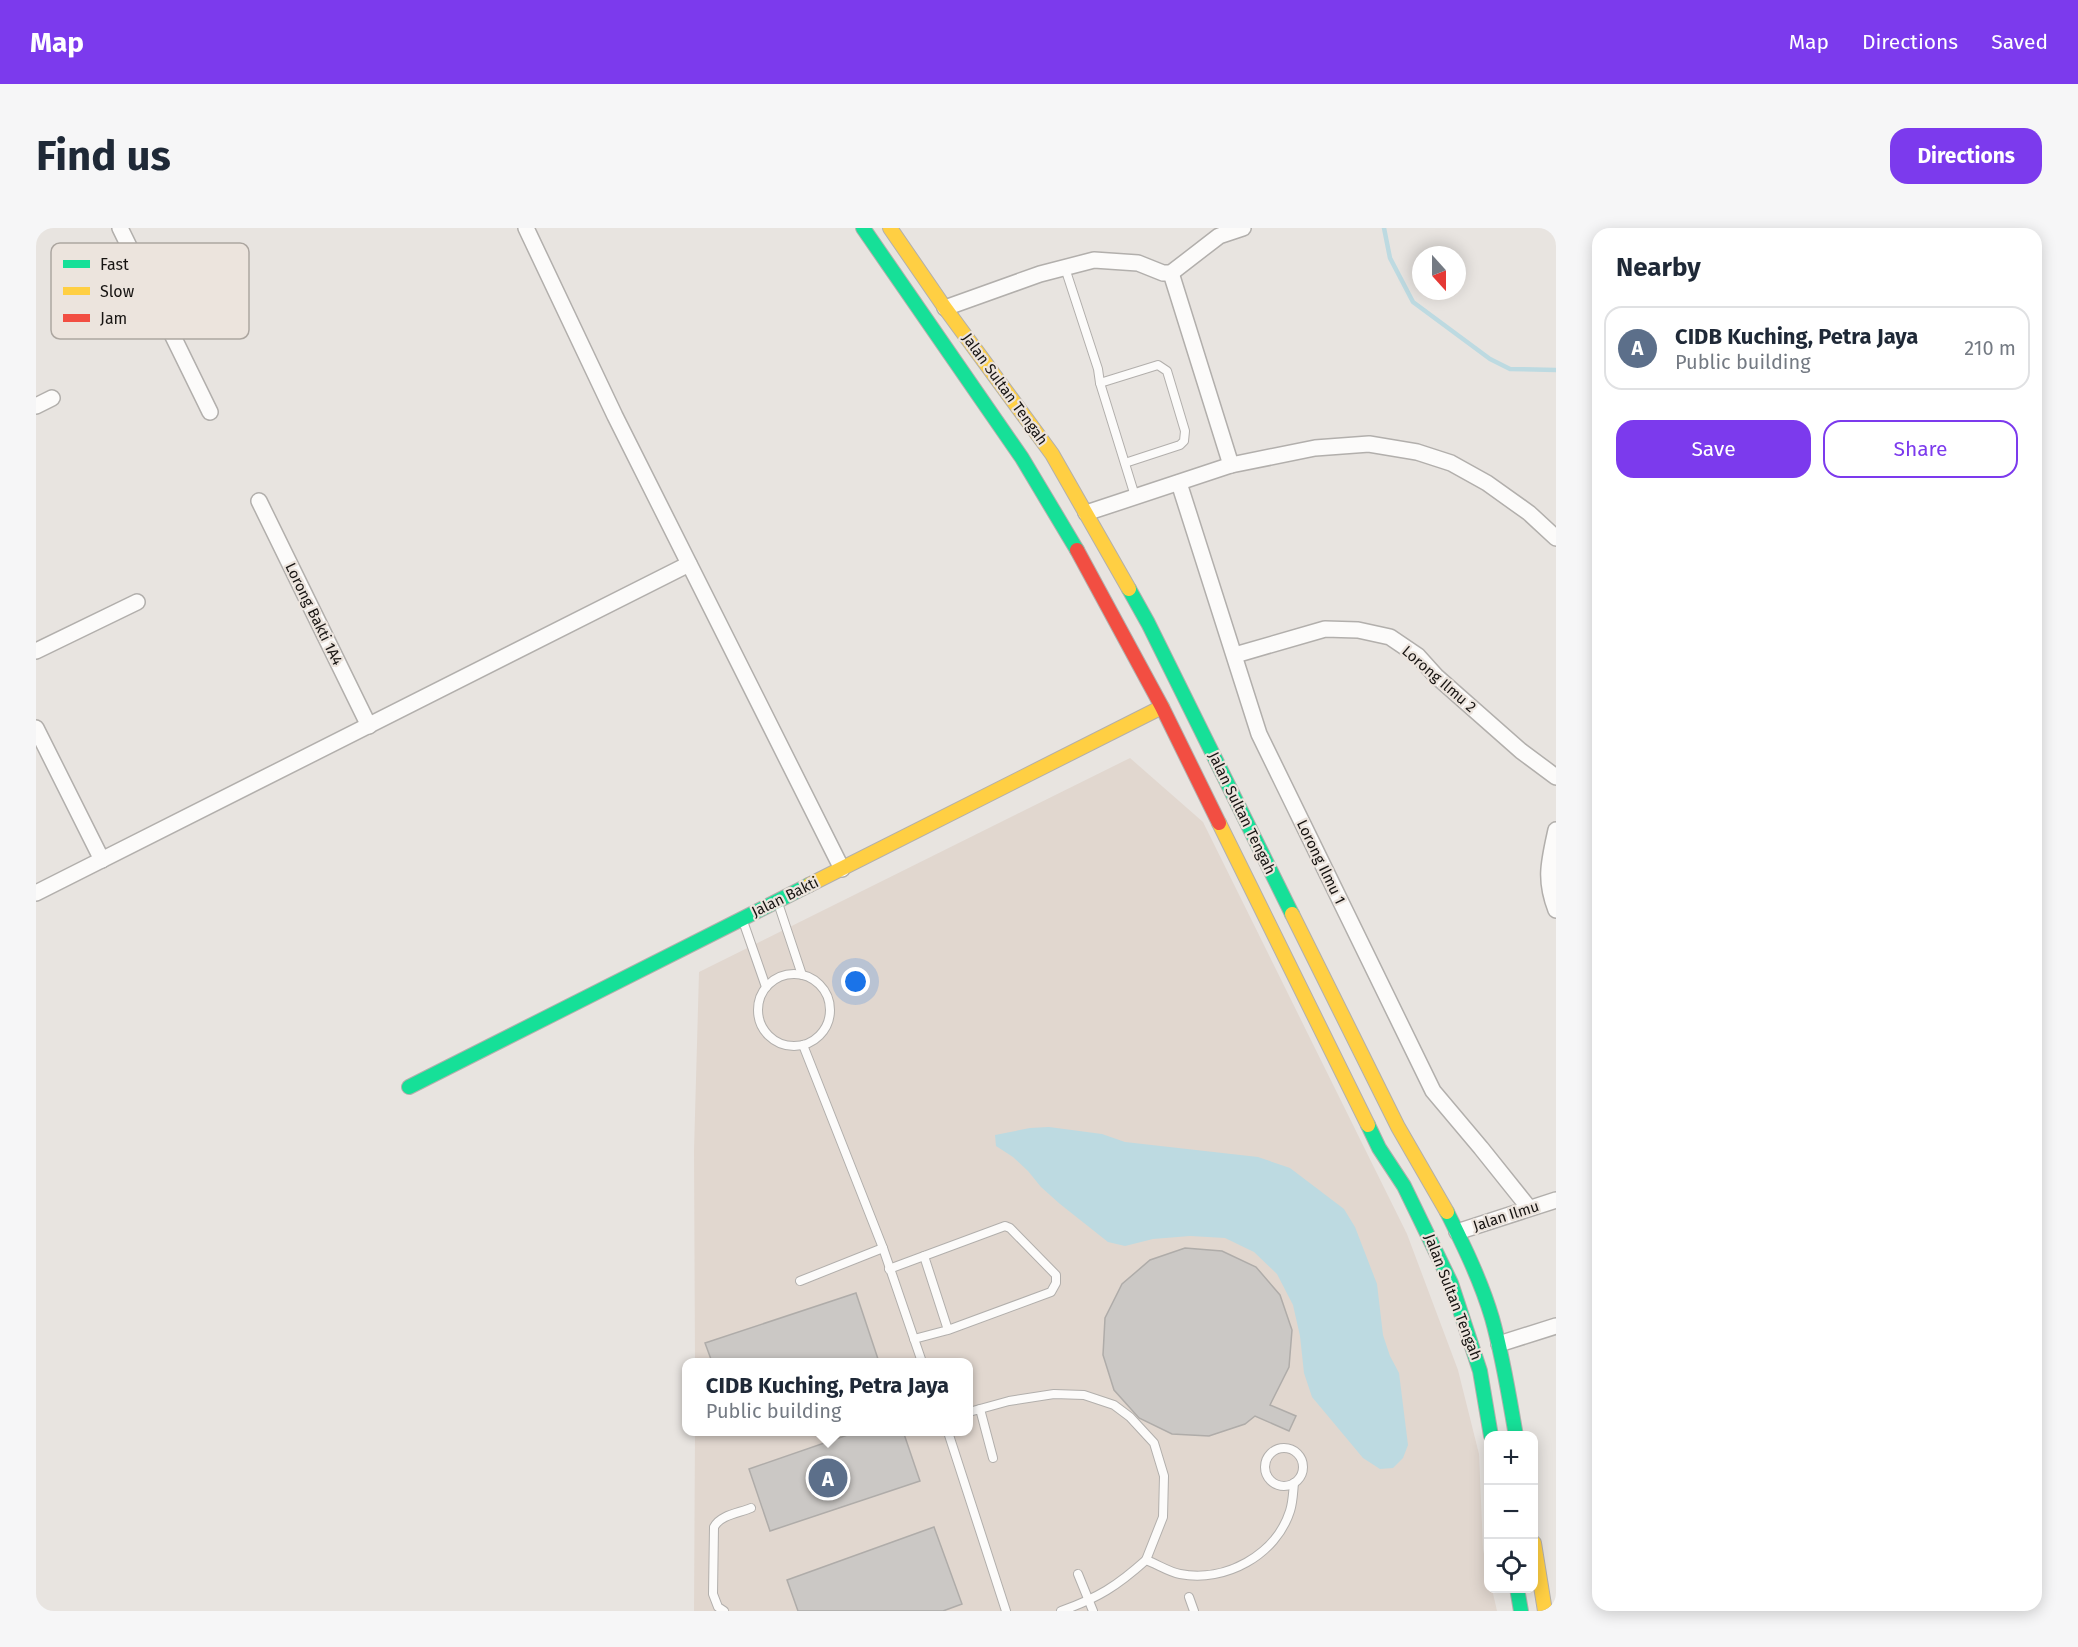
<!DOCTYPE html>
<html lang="en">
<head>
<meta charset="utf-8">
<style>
  :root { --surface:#fff; --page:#f6f6f7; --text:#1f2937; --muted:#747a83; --line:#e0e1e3; --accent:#7c3aed }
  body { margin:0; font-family:"Fira Sans",sans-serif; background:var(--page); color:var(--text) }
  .controls { position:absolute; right:18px; bottom:18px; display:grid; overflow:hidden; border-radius:12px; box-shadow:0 3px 15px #0003 }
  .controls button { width:54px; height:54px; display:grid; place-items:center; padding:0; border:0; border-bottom:2px solid var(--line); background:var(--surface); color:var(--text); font:30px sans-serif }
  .compass { position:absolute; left:1376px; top:18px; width:54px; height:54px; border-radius:50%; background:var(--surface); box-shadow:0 3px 15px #0003; rotate:159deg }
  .you { position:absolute; left:820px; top:754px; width:21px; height:21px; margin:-15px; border:4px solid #fff; border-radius:50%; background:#1a73e8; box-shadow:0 0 0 9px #1a73e833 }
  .badge { display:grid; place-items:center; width:39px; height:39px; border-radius:50%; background:var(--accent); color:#fff; font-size:20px; font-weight:700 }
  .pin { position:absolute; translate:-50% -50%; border:3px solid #fff; box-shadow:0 2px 6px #0006 }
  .popup { position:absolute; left:646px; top:1130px; width:291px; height:78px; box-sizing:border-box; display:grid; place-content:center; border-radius:12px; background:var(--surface); filter:drop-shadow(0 2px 4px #0005); font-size:20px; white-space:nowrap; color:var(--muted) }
  .popup b { font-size:22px; color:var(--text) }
  .popup::after { content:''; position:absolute; left:50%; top:100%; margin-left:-12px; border:12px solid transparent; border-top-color:var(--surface) }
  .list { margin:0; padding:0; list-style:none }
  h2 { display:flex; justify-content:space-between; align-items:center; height:78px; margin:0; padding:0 24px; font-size:26px }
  h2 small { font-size:20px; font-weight:400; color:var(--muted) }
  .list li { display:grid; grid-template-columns:39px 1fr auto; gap:18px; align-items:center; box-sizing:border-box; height:84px; margin:0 12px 12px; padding:0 12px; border:2px solid var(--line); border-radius:18px }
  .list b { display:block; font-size:22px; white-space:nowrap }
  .list p { margin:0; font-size:20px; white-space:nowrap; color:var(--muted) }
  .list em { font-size:20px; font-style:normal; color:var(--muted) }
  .actions { display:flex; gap:12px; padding:18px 24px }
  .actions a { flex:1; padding:14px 0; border:2px solid var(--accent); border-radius:18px; text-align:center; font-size:21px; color:var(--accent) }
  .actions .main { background:var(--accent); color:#fff }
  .icon { flex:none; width:33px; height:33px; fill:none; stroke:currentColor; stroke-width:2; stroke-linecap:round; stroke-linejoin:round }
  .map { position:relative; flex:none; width:1520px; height:1383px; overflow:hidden; border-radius:18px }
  header { display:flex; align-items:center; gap:36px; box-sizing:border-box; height:84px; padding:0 30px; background:var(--accent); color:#fff }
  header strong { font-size:28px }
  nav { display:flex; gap:33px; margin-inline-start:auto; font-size:21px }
  .intro { display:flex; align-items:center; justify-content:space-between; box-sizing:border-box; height:144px; padding:0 36px }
  h1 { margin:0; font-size:42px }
  .button { padding:15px 27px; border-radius:18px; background:var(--accent); color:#fff; font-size:21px; font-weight:700 }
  main { display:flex; gap:36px; padding:0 36px }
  aside { flex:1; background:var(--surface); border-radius:18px; box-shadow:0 3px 15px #0003 }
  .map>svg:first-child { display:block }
</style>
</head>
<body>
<header>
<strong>Map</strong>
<nav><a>Map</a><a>Directions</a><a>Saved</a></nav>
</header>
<div class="intro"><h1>Find us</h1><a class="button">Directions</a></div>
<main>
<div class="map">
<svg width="1520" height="1383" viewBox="0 0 1520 1383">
  <rect width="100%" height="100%" fill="#e8e4e0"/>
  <path fill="#e1d7cf" d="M1094,530L1167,594L1371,1006L1422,1142L1443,1226L1447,1321L1452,1345V1360L1456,1361L1461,1383H658L659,1204H933V1134H659L658,923L663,744Z"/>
  <path fill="#bddae1" d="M1013,899L1066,906L1089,914L1222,929L1254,940L1308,981L1319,999L1341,1056L1347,1107L1354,1128L1363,1145L1372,1217L1367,1230L1357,1240L1344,1241L1327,1230L1276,1169L1268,1145L1264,1108L1257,1077L1241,1046L1218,1024L1189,1010L1154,1008L1117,1011L1089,1018L1072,1014L1024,976L1005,959L992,943L977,929L960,918L959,907L994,900Z"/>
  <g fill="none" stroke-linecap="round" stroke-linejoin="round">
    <path stroke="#bddae1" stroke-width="4.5" d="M1348,0L1354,30L1377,74L1454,131L1474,141L1520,142"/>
  </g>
  <g fill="#cbc8c5" stroke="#afaca9" stroke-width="1.5">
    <path d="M1149,1020L1186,1023L1220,1039L1244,1067L1256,1102L1253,1139L1234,1177L1260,1188L1253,1203L1219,1188L1209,1196L1173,1208L1136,1206L1103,1190L1078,1162L1067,1127L1069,1090L1086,1056L1114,1032Z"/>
    <path d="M820,1065L843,1134H676L669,1115Z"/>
    <path d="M823,1203H867L884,1253L734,1303L713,1241Z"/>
    <path d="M898,1299L926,1376L907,1383H762L751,1352Z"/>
  </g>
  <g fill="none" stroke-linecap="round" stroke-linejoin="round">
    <g stroke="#b2afac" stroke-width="10">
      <g id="lane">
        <path d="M1029,40L1062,141L1064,155L1099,268"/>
        <path d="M1064,155L1122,137L1131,143L1149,203L1148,213L1144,217L1089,235"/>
        <path d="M742,675L766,747"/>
        <path d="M707,693L730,759"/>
        <circle cx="758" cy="782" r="36"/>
        <path d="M767,817L847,1020L886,1134"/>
        <path d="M853,1041L888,1028"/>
        <path d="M764,1053L847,1020"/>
        <path d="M878,1111L912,1102L888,1028L969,998L974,1000L1020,1047V1055L1015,1064L912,1102"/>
        <path d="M944,1181L973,1173L1018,1166L1048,1167L1078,1177L1094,1189L1118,1215L1128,1248L1127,1289L1110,1332"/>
        <path d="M933,1184L944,1181L957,1230"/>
        <path d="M912,1204L970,1383"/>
        <circle cx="1248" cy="1239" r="19"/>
        <path d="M1042,1346L1057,1383"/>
        <path d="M1153,1369L1158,1383"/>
        <path d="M688,1383L682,1379L677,1366L678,1299C684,1287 703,1285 715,1280"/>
        <path d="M1025,1383C1062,1370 1081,1358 1110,1332C1121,1336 1133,1344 1144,1346C1189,1355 1240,1327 1254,1283C1257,1274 1257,1264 1258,1255"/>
      </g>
    </g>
    <g stroke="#b2afac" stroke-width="18">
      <g id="street">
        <path d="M84,0L174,184"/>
        <path d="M490,0L579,188L806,641"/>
        <path d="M1135,45L1195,237"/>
        <path d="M909,80L1004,46L1058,32L1102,35L1127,45H1135L1183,8L1207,0"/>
        <path d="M0,178L16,170"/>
        <path d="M1143,255L1223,506L1397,863L1445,920L1493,980"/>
        <path d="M223,273L333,498"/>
        <path d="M1050,285L1195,237L1279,220L1333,216L1381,224L1415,235L1451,255L1493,285L1520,310"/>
        <path d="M0,423L101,374"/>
        <path d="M1199,427L1289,401L1322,402L1354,409L1382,428L1400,448L1485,523L1520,549"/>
        <path d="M0,500L66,632"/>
        <path d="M1520,602C1513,634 1508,651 1520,682"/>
        <path d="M0,665L653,336"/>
        <path d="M1421,1004L1520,972"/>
        <path d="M1463,1116L1520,1098"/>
      </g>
    </g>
    <g stroke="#b2afac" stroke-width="16">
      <g id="fast">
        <path d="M827,0L986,230L1041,322"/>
        <path d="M1093,361L1112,395L1256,686"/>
        <path d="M373,859L773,657"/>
        <path d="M1332,897L1343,920L1368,958L1415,1055L1444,1143L1455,1208"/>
        <path d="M1411,984C1428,1018 1445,1053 1456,1090C1467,1129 1473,1168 1480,1208"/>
        <path d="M1481,1360L1485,1383"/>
      </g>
    </g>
    <g stroke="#b2afac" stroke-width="16">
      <g id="slow">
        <path d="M854,0L909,80L1016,226L1093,361"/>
        <path d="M1183,595L1332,897"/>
        <path d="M773,657L1126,479"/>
        <path d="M1256,686L1362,899L1411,984"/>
        <path d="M1498,1315L1509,1383"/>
      </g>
    </g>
    <g stroke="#b2afac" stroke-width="16">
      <path id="jam" d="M1041,322L1126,479L1183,595"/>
    </g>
    <use href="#lane" stroke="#fcfbfa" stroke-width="8"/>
    <use href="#street" stroke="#fcfbfa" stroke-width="15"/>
    <use href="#fast" stroke="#16e098" stroke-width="14"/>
    <use href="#slow" stroke="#ffcf43" stroke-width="14"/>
    <use href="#jam" stroke="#f24e42" stroke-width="14"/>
  </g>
  <g text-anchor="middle" stroke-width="4.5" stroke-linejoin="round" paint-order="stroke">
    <g font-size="15" fill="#171412" stroke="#ece4dd">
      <text transform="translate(969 161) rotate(54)" y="5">Jalan Sultan Tengah</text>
      <text transform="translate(278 386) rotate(64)" y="5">Lorong Bakti 1A4</text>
      <text transform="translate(1403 451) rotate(41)" y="5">Lorong Ilmu 2</text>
      <text transform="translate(1206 585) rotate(64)" y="5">Jalan Sultan Tengah</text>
      <text transform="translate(1285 634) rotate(64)" y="5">Lorong Ilmu 1</text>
      <text transform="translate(749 669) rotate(-26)" y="5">Jalan Bakti</text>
      <text transform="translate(1470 988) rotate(-18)" y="5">Jalan Ilmu</text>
      <text transform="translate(1417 1069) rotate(69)" y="5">Jalan Sultan Tengah</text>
    </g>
  </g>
  <rect x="15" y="15" width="198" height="96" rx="9" fill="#ece4dd" stroke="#aca6a0" stroke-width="1.5"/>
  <rect x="27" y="32" width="27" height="8" fill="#16e098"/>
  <rect x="27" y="59" width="27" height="8" fill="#ffcf43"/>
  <rect x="27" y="86" width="27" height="8" fill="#f24e42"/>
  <g font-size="16" fill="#171412">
    <text x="64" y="42">Fast</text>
    <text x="64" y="69">Slow</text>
    <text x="64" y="96">Jam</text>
  </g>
</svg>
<div class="controls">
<button>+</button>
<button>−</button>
<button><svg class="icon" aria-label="locate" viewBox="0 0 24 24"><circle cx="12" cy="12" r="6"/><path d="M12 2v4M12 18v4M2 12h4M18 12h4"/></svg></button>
</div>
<svg class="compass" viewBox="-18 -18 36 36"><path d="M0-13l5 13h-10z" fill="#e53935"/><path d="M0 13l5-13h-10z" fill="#747a83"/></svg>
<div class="you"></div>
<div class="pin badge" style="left:792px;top:1250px;background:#5c6f8a">A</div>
<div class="popup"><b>CIDB Kuching, Petra Jaya</b>Public building</div>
</div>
<aside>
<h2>Nearby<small></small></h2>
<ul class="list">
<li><span class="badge" style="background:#5c6f8a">A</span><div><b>CIDB Kuching, Petra Jaya</b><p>Public building</p></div><em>210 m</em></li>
</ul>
<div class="actions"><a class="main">Save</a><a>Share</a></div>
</aside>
</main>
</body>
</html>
